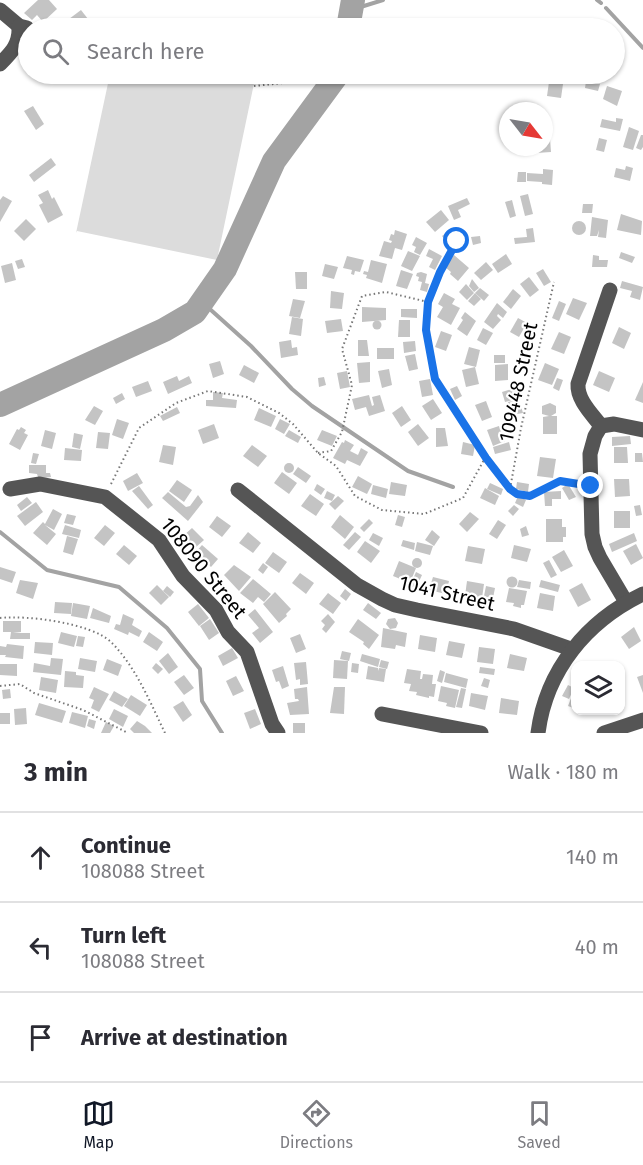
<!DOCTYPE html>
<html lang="en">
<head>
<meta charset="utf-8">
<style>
  :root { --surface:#fff; --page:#f7f7f7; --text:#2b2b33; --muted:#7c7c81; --line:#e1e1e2; --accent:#111827 }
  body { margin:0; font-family:"Fira Sans",sans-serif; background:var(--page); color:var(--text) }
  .controls { position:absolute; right:18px; bottom:18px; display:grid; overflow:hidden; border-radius:12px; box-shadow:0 2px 4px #0004 }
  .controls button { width:54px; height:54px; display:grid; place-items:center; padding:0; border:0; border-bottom:2px solid var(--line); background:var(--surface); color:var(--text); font:30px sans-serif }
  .compass { position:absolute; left:499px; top:102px; width:54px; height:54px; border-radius:50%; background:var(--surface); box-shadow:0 2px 4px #0004; rotate:121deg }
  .stop { position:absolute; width:18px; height:18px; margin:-14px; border:4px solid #1a73e8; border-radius:50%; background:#fff }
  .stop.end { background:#1a73e8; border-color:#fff; box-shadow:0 2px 6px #0008 }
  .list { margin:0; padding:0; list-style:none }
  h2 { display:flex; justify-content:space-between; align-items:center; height:78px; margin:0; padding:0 24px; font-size:26px }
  h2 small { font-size:20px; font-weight:400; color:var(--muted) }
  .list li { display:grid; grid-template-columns:39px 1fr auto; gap:18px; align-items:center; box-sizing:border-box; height:90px; padding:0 24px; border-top:2px solid var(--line) }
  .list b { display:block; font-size:22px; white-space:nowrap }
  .list p { margin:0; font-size:20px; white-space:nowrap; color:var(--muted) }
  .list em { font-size:20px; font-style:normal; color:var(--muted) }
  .icon { flex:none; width:33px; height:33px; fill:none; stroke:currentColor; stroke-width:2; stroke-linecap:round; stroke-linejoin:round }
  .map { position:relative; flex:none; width:643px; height:733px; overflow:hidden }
  .search { position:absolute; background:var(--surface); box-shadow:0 2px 4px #0004; left:18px; right:18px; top:18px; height:66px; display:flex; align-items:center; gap:15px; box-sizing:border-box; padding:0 21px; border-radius:33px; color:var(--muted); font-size:22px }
  .sheet { height:348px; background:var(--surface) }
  nav { display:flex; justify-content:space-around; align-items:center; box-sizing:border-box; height:84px; border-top:2px solid var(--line); background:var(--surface); font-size:16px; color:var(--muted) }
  nav a { display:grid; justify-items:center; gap:3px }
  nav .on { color:var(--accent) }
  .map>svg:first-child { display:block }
</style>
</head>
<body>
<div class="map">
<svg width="643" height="733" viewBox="0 0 643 733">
  <rect width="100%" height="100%" fill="#fff"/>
  <path fill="#dcdcdc" d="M110,74H256L217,260L77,231L76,233Z"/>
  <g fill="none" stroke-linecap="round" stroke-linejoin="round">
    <g stroke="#a3a3a3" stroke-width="4">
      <path d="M597,0L601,3"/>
      <path d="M606,8L643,48"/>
      <path d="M351,10L383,0"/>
      <path d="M202,302L251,346L292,389L312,406L408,471L453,487"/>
      <path d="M0,532L47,570L119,587L167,628L200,669L202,701L222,733"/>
    </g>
    <g stroke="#a3a3a3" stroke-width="24">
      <path d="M348,28L353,0"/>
      <path d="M0,405L164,330L195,312L225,269L274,161L338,74"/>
    </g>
  </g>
  <g fill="#c4c4c4">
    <path d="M38,0H49L57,9L43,22L37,15L32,20L24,13Z"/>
    <path d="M81,10L88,19L76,28H57Z"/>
    <path d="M586,81L600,84L598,91L585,88Z"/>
    <path d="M549,82L563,84L561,98L547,96Z"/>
    <path d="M607,86L622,91L617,106L603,99Z"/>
    <path d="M33,106L44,124L36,130L24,111Z"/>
    <path d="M616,118L623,119L620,131L600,127L602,119L616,122Z"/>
    <path d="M629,127L639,131L633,150L623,147Z"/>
    <path d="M641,135H643V147L641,150L636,148Z"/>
    <path d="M544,138H550L551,152L536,153L535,147H544Z"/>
    <path d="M599,138L607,140L604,152L596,150Z"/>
    <circle cx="524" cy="151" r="4.5"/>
    <path d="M51,158L56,165L34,182L29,175Z"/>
    <path d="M626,166L633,168L630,181L614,177L616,168L625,170Z"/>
    <path d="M543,169L553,170L552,185L542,184V182L527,181V173L543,174Z"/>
    <path d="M518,172H526V182H517Z"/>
    <path d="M48,190L52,199L54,197L63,215L48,223L39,205L43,203L38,195Z"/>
    <path d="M528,194L533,214L525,216L520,196Z"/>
    <path d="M3,196L12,201L0,222V200Z"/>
    <path d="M467,198L470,204L458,210L461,217L454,220L448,206Z"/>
    <path d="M512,200L516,216L510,218L505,202Z"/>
    <path d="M583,204H593L592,213H582Z"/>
    <path d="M441,210L449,220L435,232L426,222Z"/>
    <path d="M621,214L642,221L641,235L617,230Z"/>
    <path d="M592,217L608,220L606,238L598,237L599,230L597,236H590Z"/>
    <path d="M26,219L36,229L24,241L14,231Z"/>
    <circle cx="579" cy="228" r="7"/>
    <path d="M533,228L535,242L515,244L514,238L527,237L526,229Z"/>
    <path d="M451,229L455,234L446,241L442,236Z"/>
    <path d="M395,230L407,234L402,250L395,248L392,259L379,256L384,241L391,243L392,241L389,240L391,234L394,235Z"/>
    <path d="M480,236L481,243L473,245L471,237Z"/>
    <path d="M416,237L427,243L420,255L414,252L416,247L412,245Z"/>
    <path d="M429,249L442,256L435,270L429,267L433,259L426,256Z"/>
    <path d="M408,251L420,256L412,271L401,266Z"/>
    <path d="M621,252L635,257L632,263L619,258Z"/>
    <path d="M506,254L512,264L498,273L492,264Z"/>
    <path d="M454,255L469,268L458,281L450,274L451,272L445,267Z"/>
    <path d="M593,255L599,256V260H608L607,267H592Z"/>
    <path d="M347,256L364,260L360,272L355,271L354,275L351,274L352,270L343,268Z"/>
    <path d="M22,259L25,267L18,269L15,261Z"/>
    <path d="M371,260L387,264L382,283L366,278L367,275L363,274L364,271L368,272Z"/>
    <path d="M486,262L493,270L481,280L474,273Z"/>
    <path d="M12,263L16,280L5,283L1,266Z"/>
    <path d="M325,264L338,267L334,279L322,276Z"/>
    <path d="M543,269L551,282L544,286L536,273Z"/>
    <path d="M401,270L413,274L407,289L396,286Z"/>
    <path d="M295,272H307V289H296Z"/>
    <path d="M421,272L427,274L425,283L429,284L427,292L420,290L422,282L418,281L419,277L416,276L417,273Z"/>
    <path d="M529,277L539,290L530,297L520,284Z"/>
    <path d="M472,279L479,288L474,292L469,286Z"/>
    <path d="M622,281L643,287L640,300L630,297L632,291L620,288Z"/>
    <path d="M466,284L474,293L467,300L459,292Z"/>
    <path d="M480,288L489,295L484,301L475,293Z"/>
    <path d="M513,289L521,296L511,309L503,302Z"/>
    <path d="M331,291L344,293L342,309L330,308Z"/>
    <path d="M444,293L455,299L452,304L460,308L451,325L437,317L443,307L438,304Z"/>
    <path d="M475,293L481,299L474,306L468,301Z"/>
    <path d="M573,298L587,303L579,320L566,314Z"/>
    <path d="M293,299L305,301L300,318L289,316Z"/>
    <path d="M559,301L566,304L559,321L552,318Z"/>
    <path d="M497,303L507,312L503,318L498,314L497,316L501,320L493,329L484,322Z"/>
    <path d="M362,307L386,308V320L362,322Z"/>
    <path d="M401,309H417V318L401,317Z"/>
    <path d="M465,312L476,321L467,336L457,329L463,320L461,318Z"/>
    <path d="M292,317L303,319L301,336L289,334Z"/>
    <path d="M518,318L527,323L519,337L510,332Z"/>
    <path d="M341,319L343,331L327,333L325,321Z"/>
    <path d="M399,320H410V337H398Z"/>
    <circle cx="377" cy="325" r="4.5"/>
    <path d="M619,327L631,333L624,349L612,343Z"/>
    <path d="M483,328L493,333L486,345L477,340Z"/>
    <path d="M441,331L452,335L446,351L435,347Z"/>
    <path d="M559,332L571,337L564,354L551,349Z"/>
    <path d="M291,340L292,348L297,347L298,355L281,358L279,342Z"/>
    <path d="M358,340H367L369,356H358Z"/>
    <path d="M415,341L416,351L404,353L403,342Z"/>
    <path d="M469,347L480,350L476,367L464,364Z"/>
    <rect x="377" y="348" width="17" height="11"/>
    <path d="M415,354L418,369L409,371L405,356Z"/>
    <rect x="494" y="355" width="11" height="8"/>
    <path d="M220,361L224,374L213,378L209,364Z"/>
    <path d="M370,362V382L359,383L357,363Z"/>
    <path d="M545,363L559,369L552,385L538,380Z"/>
    <path d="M508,364V380L495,381V365Z"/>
    <path d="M244,365L259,373L254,383L239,375Z"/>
    <path d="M475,367L479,384L466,387L462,370Z"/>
    <path d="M389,369L392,385L382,388L378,371Z"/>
    <path d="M347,371L350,387L340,389L337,373Z"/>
    <path d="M599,371L615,378L609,392L593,385Z"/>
    <path d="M177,376L179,381L189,376L192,383L168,394L163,382Z"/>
    <path d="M324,377L326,385L319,387L318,378Z"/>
    <path d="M557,378L563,380L559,391L553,388Z"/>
    <path d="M430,379L433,395L422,397L419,381Z"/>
    <path d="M148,381L152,391L136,397L132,387Z"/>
    <path d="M643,382V403L635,400Z"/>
    <path d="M457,386L462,396L455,400L450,389Z"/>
    <path d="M518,387L521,398L505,402L502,392Z"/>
    <path d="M213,392L223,393L222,398L237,400L236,408L206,406V400H213Z"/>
    <path d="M122,393L125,399L116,404L113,398Z"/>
    <path d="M369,395L372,406L374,405L372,397L380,395L385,411L369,416L366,407L355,410L352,399Z"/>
    <path d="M433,399L442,413L431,420L422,406Z"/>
    <path d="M516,400L517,406H521L523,413L511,415L508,402Z"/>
    <path d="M486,401L492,417L482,421L475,405Z"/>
    <path d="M550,403L556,406V413L551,416H557V434H543V417L549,416L542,414V406Z"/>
    <path d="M94,406L103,411L95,425L85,420Z"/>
    <path d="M402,406L411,420L401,427L392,413Z"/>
    <path d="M177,407L180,413L163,421L160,416Z"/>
    <path d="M259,408L276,416L271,427L254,420Z"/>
    <path d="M117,419L129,423L123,439L112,435Z"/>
    <path d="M280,419L290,424L284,434L275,429Z"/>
    <path d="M214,424L219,438L203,444L198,430Z"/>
    <path d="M418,424L429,438L418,446L408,432Z"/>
    <path d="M499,426L505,441L493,446L487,430Z"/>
    <path d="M21,427L26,430L24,433L28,435L20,450L9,444L17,429L19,430Z"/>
    <path d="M436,428H445L448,446L436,447Z"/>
    <path d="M45,430L56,433L52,449L41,446Z"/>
    <path d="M289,430L301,437L298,443L285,436Z"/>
    <path d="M322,430L337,436L332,446L317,440Z"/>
    <path d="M98,432L110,433L108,449L96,448Z"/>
    <path d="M74,433L83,435L80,449L72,447Z"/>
    <path d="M630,436L631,444L612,446V437Z"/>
    <path d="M345,440L354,445L350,451L358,455L361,448L368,452L360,466L347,460L345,464L333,458L342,442L344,443Z"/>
    <path d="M463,442L475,445L473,456L461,454Z"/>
    <path d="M509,442L511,450L495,454L493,447Z"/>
    <path d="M163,445L176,447L173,465L159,462Z"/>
    <path d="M252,445L267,456L258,467L243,456Z"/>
    <path d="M614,447H627L628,463H614Z"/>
    <path d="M65,448L82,450L81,461L64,460Z"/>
    <path d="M33,453L39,454L36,464L31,463Z"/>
    <path d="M635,453H642L643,462H635Z"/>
    <path d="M540,457L556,459L553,478L537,476Z"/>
    <circle cx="289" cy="468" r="5"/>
    <path d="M29,465H46V473H50L51,477L42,478V477H38L37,474L29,473Z"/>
    <path d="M298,467L311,476L306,483L293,474Z"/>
    <path d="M282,472L297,483L289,494L274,483Z"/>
    <path d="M137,473L143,483L128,491L123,481Z"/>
    <path d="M358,476L372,484L367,494L352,487Z"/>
    <path d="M614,479H629L630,496L615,497Z"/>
    <path d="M177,480L192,490L184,502L169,491Z"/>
    <path d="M391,482L407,485L405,496L389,494Z"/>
    <path d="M517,482L529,484L528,492L516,489Z"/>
    <path d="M490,483L503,489L501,495L487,489Z"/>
    <path d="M317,484L325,489L321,495L314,490Z"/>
    <path d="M568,484L576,497L569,500L562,488Z"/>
    <path d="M373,485L388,489L386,498L371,494Z"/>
    <path d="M139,486L153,505L148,509L132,491Z"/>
    <path d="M485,488L499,496L495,505L480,498Z"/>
    <path d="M327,491L335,495L332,501L324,498Z"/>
    <path d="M561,491V499H552V506H545L544,492Z"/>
    <path d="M168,492L186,507L190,506L198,495L203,502L188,521L162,498Z"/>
    <path d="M310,494L324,504L316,516L301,506Z"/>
    <path d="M338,496L344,501L335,510L329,504Z"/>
    <path d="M518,496L526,500L523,507L515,503Z"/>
    <path d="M27,497L32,503L21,511L17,505Z"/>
    <path d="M36,502L43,512L25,526L17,516Z"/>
    <path d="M514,505L519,509L513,516L508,511Z"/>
    <path d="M640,505L642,515L636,516L634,506Z"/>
    <path d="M53,509L62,514L54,530L45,525L56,534L47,545L33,533L43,522L45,524Z"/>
    <rect x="614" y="511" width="16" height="17"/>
    <path d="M470,512L479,519L467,532L459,524Z"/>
    <path d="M67,514L76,516L73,525L64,523Z"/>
    <path d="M340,515L354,527L345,539L331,527Z"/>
    <path d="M398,515L405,517L402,527L395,525Z"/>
    <path d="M217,516L231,526L222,537L209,527Z"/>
    <path d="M369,519L373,523L364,532L360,528Z"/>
    <path d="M546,519H562V527H566V537H563V542H546Z"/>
    <path d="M498,520L506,525L497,539L489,534Z"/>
    <path d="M65,525L81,530L79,538L62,534Z"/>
    <path d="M105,525L115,533L104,546L94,538Z"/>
    <path d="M526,526L529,535L522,537L520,529Z"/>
    <path d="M192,528L204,540L195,548L183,536Z"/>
    <path d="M432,530L440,537L434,546L425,540Z"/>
    <path d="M248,532L261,543L253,553L239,543Z"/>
    <path d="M355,532L361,537L349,550L343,545Z"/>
    <path d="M373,533L383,538L379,546L369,540Z"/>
    <path d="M634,533L637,541L612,552L609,544Z"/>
    <path d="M67,536L78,539L73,555L63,552Z"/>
    <path d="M403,540L415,543L414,550L401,546Z"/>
    <path d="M365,541L380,551L371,563L357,552Z"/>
    <path d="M417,542L433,546L430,555L415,551Z"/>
    <path d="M636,544L643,558L631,565L623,551Z"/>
    <path d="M124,545L137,556L129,565L116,554Z"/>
    <path d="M202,545L218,559L211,567L195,553Z"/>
    <path d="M514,545L531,549L527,562L511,558Z"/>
    <path d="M468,546L485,549L482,564L465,561Z"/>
    <path d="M564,550L573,566L561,572L552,557Z"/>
    <path d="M273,552L287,562L279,573L265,563Z"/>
    <circle cx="417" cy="563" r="5"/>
    <path d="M549,560L557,575L551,578L543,563Z"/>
    <path d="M399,561L416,568L410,583L393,576Z"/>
    <path d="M263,563L268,567L263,574L258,570Z"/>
    <path d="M234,565L251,577L239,591L224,575Z"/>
    <path d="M0,567L16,572L12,583L0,579Z"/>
    <path d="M416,572L422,575L416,588L410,586Z"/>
    <path d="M300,573L314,583L306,594L292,583Z"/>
    <circle cx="512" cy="582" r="5.5"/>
    <path d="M433,577L449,581L446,594L429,590Z"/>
    <path d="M253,579L271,594L264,602L258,597L253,603L240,593Z"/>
    <path d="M20,580L38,583L33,599L16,593Z"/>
    <path d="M519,580L531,582L530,589L517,587Z"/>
    <path d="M541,580L560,585L558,592L539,587Z"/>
    <path d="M467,581L484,584L482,598L465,596Z"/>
    <path d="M582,583L591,600L578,607L569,590Z"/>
    <path d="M157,585L169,597L161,605L149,593Z"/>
    <path d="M167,586L174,592L170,597L163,591Z"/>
    <path d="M486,586L495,588L491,608L482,606Z"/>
    <path d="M509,588L527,591L524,605H521V608L513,606L514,603L506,602Z"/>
    <path d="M345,589L351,594L346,601L340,596Z"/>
    <path d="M275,592L291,609L286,614L287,616L279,623L263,604Z"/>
    <path d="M328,593L341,603L333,614L319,604Z"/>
    <path d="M540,593L555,596L553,611L537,608Z"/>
    <path d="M55,602L72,603L71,614L54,613Z"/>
    <path d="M73,603L90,606L87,619L71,616Z"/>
    <path d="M368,603L381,613L376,619L363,610Z"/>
    <path d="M198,604L209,618L199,626L188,612Z"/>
    <path d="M93,608L111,616L109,623L90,618Z"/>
    <path d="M255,609L273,632L260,643L252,633L259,628L248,615Z"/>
    <path d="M123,614L134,619L132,625L142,631L139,637L129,632L128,635L114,629L116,624L120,625Z"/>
    <path d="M328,614L335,622L326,633L322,629L325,625L321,621Z"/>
    <path d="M395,618L398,623L396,628L390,629L386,624L388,619Z"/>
    <path d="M210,619L219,633L209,640L200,626Z"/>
    <path d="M358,619L379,635L369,649L363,644L364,642L349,632Z"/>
    <path d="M3,621H21V632L13,633H30V639H10L11,632H3Z"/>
    <path d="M634,627L641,641L629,649L621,637Z"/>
    <path d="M383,628L407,633L405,647L396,645L395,649L381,647Z"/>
    <path d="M61,632L77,636L74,647L58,643Z"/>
    <path d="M149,632L163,642L157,651L143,642Z"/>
    <path d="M300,634L306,649L296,653L290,638Z"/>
    <path d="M420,635L437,638L435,652L418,649Z"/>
    <path d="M78,636L85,637L83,647L76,646Z"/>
    <path d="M449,641L465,644L462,658L446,655Z"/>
    <path d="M35,642L53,643L52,655L34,653Z"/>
    <path d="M7,644L24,646L23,659L5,657L6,655H0V646L6,647Z"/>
    <path d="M479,647L495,649L493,664L477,662Z"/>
    <path d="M232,648L238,658L223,666L218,656Z"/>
    <path d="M342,651L351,653L349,661L340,659Z"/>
    <path d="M168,653L178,667L169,674L159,661Z"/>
    <path d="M362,654L380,659L378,667L360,661Z"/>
    <path d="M510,654L527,658L524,671L507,668Z"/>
    <path d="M51,658L63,659L61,675L33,672L34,663L50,666Z"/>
    <path d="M80,658L97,661L95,672L78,669Z"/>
    <path d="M107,659L122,665L118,676L103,670Z"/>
    <path d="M334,660L348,661L347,679L333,678Z"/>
    <path d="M381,660L389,662L387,669L379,667Z"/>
    <path d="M306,662L308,684L300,685V679L296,680L294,663Z"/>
    <path d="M156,663L163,669L158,674L152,668Z"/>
    <path d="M352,663L359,664L358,673L351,672Z"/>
    <path d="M0,664H17V676L0,675Z"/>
    <path d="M283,666L289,686L282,689L279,681L276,682L272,670Z"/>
    <path d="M368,666L378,668V671L379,668L386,669L384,682L366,679Z"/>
    <path d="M480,667L495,669L494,675L479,673Z"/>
    <path d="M407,669L421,671L420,679H422L423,674L433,675L432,684H436L434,697L429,696V698L416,695L417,692L409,691L411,684L404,683Z"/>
    <path d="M440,670L445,672L442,683L437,681Z"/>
    <path d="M65,671L76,672V675L84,676L83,688L64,687Z"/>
    <path d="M446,673L468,679L466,688L444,682Z"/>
    <path d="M184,675L194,688L184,695L174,682Z"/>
    <path d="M643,675V693L637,677Z"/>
    <path d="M236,676L244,691L233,696L226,681Z"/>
    <path d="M41,677L58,680L56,693L39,690Z"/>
    <path d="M484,678L490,680L488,688L481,686Z"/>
    <path d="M568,685L574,688L569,699L562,696Z"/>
    <path d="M441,686L459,690L455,708L446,706L447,703L438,701Z"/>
    <path d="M94,687L109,694L99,712L91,708L94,700L89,698Z"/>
    <path d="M307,687L309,714L290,715L287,703L299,701L298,699H295L294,689Z"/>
    <path d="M334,687H345L344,714L330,713Z"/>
    <path d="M461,688L466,689L462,708L456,707Z"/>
    <path d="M575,688H576V709L568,706Z"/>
    <path d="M10,689L11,698L3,699L2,690Z"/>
    <path d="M114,691L128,699L122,707L109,700Z"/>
    <path d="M471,693L488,696L485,710L469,706Z"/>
    <path d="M131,695L147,705L140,716L124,706Z"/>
    <path d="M501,698L519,701L517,715L499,713Z"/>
    <path d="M183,701L192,715L183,722L173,707Z"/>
    <path d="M39,703L66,711L62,723L35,715Z"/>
    <path d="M26,708L27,724L15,725L14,709Z"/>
    <path d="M114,709L128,716L123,727L109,719Z"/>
    <path d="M255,709L261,724L250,729L244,713Z"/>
    <path d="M72,712L88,716L85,728L69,723Z"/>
    <rect x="0" y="713" width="10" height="11"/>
    <path d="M89,719L96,721L94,729L87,726Z"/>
    <path d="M137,721L145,726L152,733H134L130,729Z"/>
    <path d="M106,722L114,726L110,733H101Z"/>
    <rect x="293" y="723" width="12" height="10"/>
  </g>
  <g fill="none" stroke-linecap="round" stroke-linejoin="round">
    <g stroke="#777" stroke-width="2" stroke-dasharray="1.5 3" stroke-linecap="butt">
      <path d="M538,28L545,26L553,28"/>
      <path d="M339,74L347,79L353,80L359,74"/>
      <path d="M254,86L283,83L295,74"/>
      <path d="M457,241L440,272L428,302L426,330L435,379L485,458L510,489L517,494L529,496L560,481L576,484"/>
      <path d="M318,453L331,451L342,432L352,385L342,349L362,296L386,292L428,302"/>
      <path d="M111,484L139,428L176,403L208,391L247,397L279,413L293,424L318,453L336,466L355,496L382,510L424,514L463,498L485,458"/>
      <path d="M510,489L521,428L554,282"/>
      <path d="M0,618C27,615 91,623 111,642C136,667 150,702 165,733"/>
      <path d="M0,686L20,684L34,693L83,710L128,733"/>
    </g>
    <g stroke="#555" stroke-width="15">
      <path d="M0,10L19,26L27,28"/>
      <path d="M0,64C12,52 20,44 19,26"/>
      <path d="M601,426C592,414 577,400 578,384L610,290"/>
      <path d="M10,489L40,484L105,497L159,540L183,576L216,610L228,632L247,652L272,724L278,733"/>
      <path d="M238,490L357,585L382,599L395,605L417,610L514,629L571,649"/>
      <path d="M626,602L600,558L595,547L592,534L590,454L595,436L601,426L614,424L643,430"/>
      <path d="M382,714L481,733"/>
      <path d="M538,733C546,670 587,621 643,594"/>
      <path d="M604,733L643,720"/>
    </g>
  </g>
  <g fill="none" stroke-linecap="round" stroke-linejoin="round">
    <path stroke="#1a73e8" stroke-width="8" d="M457,241L440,272L428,302L426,330L435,379L486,458L510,489L517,494L530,496L560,481L591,486"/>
  </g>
  <g text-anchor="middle" stroke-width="4.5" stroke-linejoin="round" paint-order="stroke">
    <g font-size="20" fill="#000" stroke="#fff">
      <text transform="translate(518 382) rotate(-78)" y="7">109448 Street</text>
      <text transform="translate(204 568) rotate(51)" y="7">108090 Street</text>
      <text transform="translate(447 593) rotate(13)" y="7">1041 Street</text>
    </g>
  </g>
</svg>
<div class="controls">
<button><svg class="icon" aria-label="layers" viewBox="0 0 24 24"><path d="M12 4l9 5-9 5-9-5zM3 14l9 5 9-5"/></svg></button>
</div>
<svg class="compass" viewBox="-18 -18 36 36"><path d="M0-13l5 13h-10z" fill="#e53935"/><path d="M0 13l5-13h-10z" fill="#7c7c81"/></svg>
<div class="stop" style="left:457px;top:241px"></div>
<div class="stop end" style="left:591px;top:486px"></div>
<div class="search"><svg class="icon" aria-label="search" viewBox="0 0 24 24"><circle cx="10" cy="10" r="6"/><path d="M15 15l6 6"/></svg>Search here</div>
</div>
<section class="sheet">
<h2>3 min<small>Walk · 180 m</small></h2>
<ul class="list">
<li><svg class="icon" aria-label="ahead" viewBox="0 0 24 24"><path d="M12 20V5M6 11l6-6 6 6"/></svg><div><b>Continue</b><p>108088 Street</p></div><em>140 m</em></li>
<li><svg class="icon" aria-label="left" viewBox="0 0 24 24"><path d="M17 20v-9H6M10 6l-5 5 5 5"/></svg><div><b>Turn left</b><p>108088 Street</p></div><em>40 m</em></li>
<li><svg class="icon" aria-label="arrive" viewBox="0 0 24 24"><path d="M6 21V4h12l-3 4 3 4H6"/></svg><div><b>Arrive at destination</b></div></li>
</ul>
</section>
<nav>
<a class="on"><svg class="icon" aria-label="map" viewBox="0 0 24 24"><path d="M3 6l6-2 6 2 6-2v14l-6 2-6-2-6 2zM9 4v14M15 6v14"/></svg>Map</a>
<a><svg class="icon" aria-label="directions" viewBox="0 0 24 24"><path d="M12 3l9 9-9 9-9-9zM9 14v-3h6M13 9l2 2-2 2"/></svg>Directions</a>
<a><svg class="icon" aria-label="saved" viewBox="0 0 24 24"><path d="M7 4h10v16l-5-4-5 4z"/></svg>Saved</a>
</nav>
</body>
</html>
